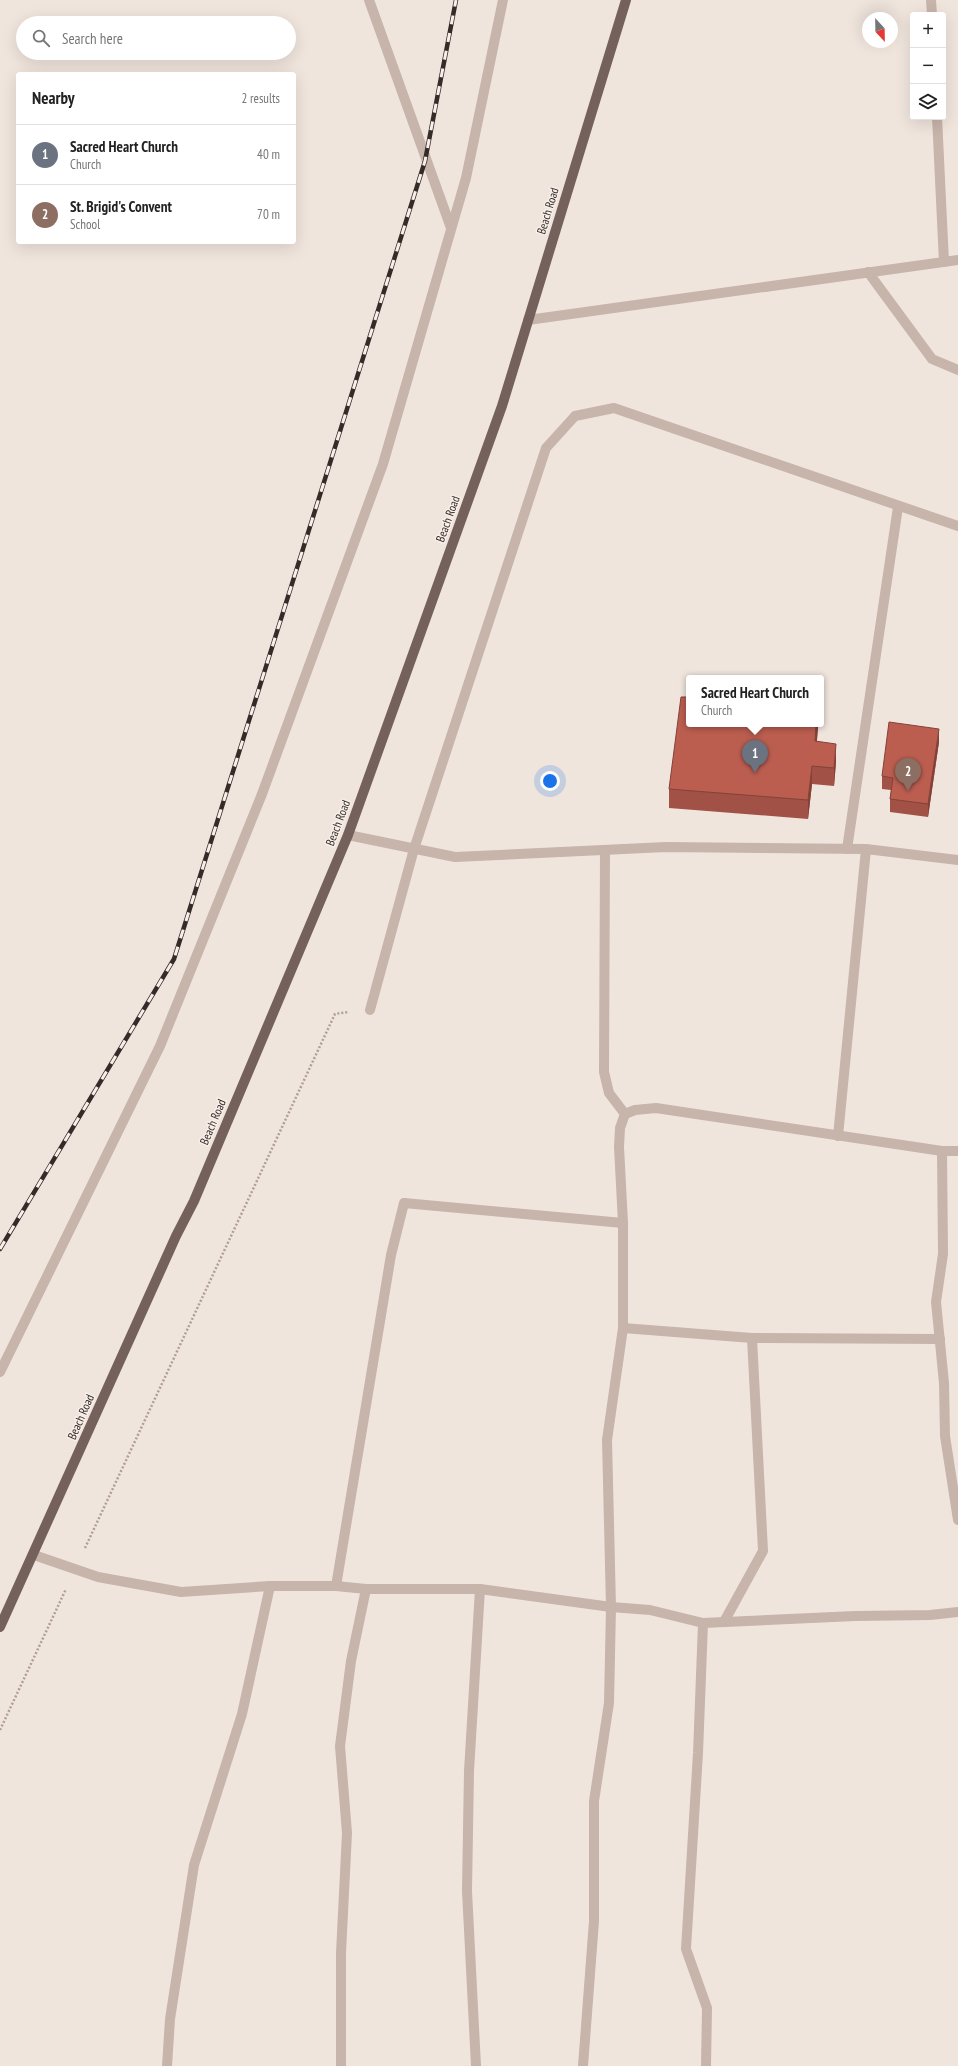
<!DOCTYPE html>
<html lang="en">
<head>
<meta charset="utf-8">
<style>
  :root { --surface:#fff; --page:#f6f6f6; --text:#222; --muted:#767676; --line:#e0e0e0; --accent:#225250 }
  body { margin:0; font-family:"PT Sans Narrow",sans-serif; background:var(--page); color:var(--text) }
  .controls { position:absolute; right:12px; top:12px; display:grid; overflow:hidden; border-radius:4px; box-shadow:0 4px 16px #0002 }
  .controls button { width:36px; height:36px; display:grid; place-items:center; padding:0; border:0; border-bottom:1px solid var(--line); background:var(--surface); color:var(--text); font:20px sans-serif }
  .compass { position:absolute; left:862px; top:12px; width:36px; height:36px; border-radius:50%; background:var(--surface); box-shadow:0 4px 16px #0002; rotate:158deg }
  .you { position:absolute; left:550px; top:781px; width:14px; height:14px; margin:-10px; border:3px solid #fff; border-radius:50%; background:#1a73e8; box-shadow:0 0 0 6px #1a73e833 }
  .badge { display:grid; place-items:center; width:26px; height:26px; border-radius:50%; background:var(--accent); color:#fff; font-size:13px; font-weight:700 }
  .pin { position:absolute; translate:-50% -33px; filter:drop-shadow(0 1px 2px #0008) }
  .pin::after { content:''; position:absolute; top:21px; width:14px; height:12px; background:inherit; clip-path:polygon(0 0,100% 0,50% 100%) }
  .popup { position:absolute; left:686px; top:675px; width:138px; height:52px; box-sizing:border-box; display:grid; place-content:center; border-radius:4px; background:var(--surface); filter:drop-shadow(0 1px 3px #0005); font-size:13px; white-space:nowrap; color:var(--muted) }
  .popup b { font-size:15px; color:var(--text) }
  .popup::after { content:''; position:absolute; left:50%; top:100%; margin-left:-8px; border:8px solid transparent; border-top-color:var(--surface) }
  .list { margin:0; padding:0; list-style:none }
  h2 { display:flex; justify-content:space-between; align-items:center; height:52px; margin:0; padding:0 16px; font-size:17px }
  h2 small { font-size:13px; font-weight:400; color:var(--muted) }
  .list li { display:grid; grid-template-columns:26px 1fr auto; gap:12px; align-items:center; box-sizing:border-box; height:60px; padding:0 16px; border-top:1px solid var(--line) }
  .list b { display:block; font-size:15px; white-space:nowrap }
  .list p { margin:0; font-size:13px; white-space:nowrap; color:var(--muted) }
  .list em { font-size:13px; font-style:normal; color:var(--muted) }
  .icon { flex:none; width:22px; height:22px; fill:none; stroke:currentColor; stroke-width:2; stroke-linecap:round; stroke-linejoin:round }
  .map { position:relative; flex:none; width:958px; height:2066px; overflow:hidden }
  .search { position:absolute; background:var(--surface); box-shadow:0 4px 16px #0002; left:16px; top:16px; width:280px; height:44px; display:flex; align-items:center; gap:10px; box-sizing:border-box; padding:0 14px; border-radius:22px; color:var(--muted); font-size:15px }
  .panel { position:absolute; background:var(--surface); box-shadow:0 4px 16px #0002; left:16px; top:72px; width:280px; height:172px; border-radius:4px }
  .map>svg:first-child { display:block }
</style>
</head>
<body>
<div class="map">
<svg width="958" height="2066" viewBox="0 0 958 2066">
  <rect width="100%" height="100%" fill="#f0e5dd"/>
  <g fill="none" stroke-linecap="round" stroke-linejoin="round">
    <g stroke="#b29e94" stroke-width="2.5" stroke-dasharray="2 2" stroke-linecap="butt">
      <path d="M85,1548L335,1014L348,1012"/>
      <path d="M0,1730L66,1589"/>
    </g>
    <g stroke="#c7b4aa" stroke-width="10">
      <path d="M369,0L451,228"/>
      <path d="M0,1372L160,1046L262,794L383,464L466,178L503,0"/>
    </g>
    <g stroke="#c7b4aa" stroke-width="10">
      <path d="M931,0L932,15"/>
      <path d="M937,117L944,262"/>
      <path d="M868,272L932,359L958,370"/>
      <path d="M528,320L958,260"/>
      <path d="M348,835L455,857L666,847L866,849L958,860"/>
      <path d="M847,849L898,507"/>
      <path d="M605,850L604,1072L609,1093L625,1114"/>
      <path d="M370,1010L414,849L546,448L575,416L614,408L958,526"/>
      <path d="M838,1136L866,849"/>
      <path d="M942,1151L943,1254L936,1302L944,1383L945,1436L958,1520"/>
      <path d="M623,1328L752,1338L940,1339"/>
      <path d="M34,1555L98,1577L181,1592L270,1586H336L366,1589H480L611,1607L650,1610L703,1623L855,1616L930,1615L958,1612"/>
      <path d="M336,1586L391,1255L404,1203L623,1223"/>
      <path d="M725,1620L763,1551L752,1338"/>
      <path d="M703,1623L698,1753L686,1949L707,2008L706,2066"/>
      <path d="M167,2066L170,2019L194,1865L242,1714L270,1586"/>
      <path d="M341,2066V1953L347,1833L340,1746L351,1661L366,1589"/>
      <path d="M476,2066L467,1891L469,1771L480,1589"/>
      <path d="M583,2066L594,1921V1801L609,1703L611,1607L607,1440L623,1328V1223L619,1147L620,1128L625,1114L635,1110L656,1108L942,1151H958"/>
    </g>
    <path stroke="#75615b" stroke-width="10" d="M0,1627L176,1236L194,1201L348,835L502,406L626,0"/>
    <g stroke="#352b29" stroke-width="4.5">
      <path id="rail" d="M0,1249L174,959L425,161L456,0"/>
    </g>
    <use href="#rail" stroke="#f8efe9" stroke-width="3" stroke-dasharray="9" stroke-linecap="butt"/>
  </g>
  <g fill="#a15145">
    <path d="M818,724L817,741L836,762L834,786L812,784L808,819L669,808V789Z"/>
    <path d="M939,742L928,817L890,812V799L891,790L882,789V776Z"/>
  </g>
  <g fill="#834238">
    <path d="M816,724H818V728L815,760V741Z"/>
    <path d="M939,729V742L928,817V804Z"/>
    <path d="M836,744V762L834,786V768Z"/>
    <path d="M812,766V784L808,819V800Z"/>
  </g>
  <g fill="#bb5e50" stroke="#834238">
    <path d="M681,697H689V724H816L815,741L836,744L834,768L812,766L808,800L669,789Z"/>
    <path d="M889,722L939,729L928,804L890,799L893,778L882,776Z"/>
  </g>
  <g text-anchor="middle" stroke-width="3" stroke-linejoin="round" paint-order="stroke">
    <g font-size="12" fill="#352b29" stroke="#f8efe9">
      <text transform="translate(548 211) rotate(-73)" y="4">Beach Road</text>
      <text transform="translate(448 519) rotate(-70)" y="4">Beach Road</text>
      <text transform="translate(338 823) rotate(-69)" y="4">Beach Road</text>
      <text transform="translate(213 1122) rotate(-67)" y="4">Beach Road</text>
      <text transform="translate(81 1417) rotate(-66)" y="4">Beach Road</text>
    </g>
  </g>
</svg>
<div class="controls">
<button>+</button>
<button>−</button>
<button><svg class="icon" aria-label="layers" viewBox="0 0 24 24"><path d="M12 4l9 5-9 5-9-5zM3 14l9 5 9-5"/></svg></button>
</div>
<svg class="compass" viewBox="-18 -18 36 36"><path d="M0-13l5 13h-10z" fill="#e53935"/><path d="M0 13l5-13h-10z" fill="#767676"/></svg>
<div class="you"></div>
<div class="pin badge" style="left:755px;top:773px;background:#6b7280">1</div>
<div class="popup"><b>Sacred Heart Church</b>Church</div>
<div class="pin badge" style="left:908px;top:791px;background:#8d6e63">2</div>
<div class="search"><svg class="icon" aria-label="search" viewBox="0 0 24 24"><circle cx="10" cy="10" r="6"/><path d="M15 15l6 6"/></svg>Search here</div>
<section class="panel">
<h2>Nearby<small>2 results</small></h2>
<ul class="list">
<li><span class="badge" style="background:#6b7280">1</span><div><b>Sacred Heart Church</b><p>Church</p></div><em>40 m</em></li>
<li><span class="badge" style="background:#8d6e63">2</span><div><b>St. Brigid's Convent</b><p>School</p></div><em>70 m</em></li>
</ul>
</section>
</div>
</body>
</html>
